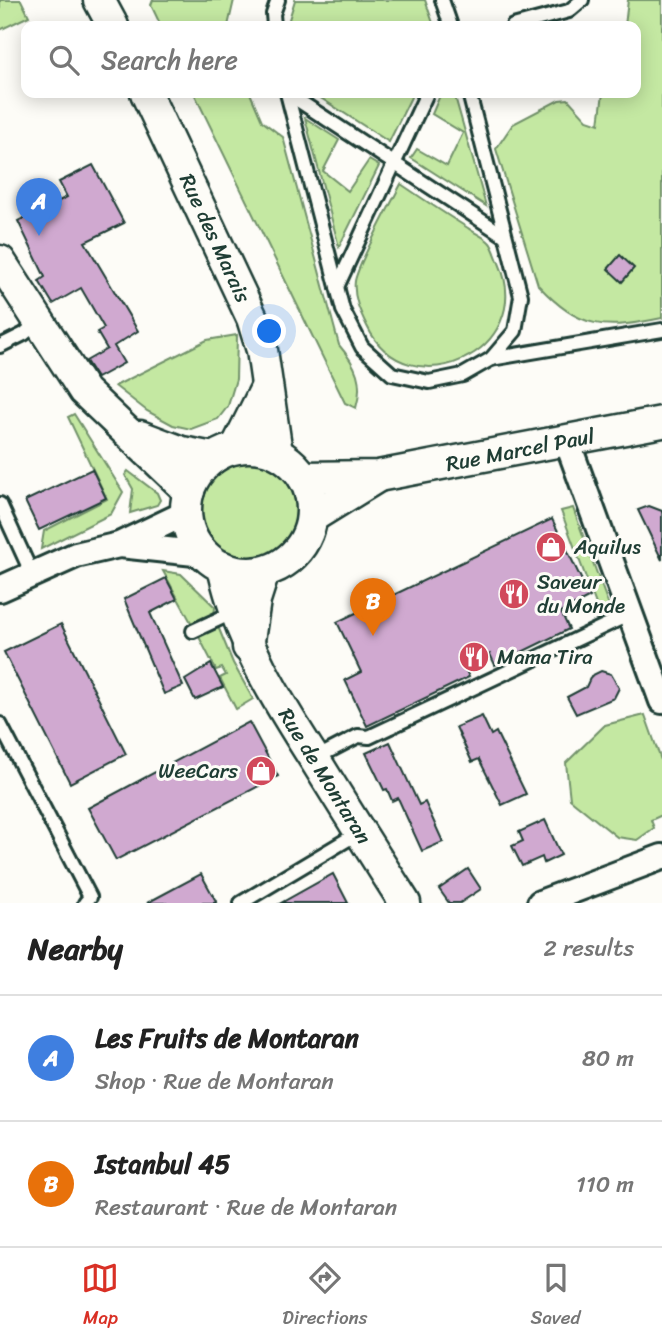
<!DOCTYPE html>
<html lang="en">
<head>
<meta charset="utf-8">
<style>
  :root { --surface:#fff; --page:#f2f2f2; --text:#222; --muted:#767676; --line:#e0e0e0; --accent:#d93025 }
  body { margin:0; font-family:Sriracha,sans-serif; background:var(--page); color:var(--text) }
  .you { position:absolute; left:270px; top:332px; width:24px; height:24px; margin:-18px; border:5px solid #fff; border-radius:50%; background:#1a73e8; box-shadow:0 0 0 10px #1a73e833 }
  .badge { display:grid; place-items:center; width:46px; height:46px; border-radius:50%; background:var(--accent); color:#fff; font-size:23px; font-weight:700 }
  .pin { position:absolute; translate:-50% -58px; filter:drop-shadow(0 2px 4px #0008) }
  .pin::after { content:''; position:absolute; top:37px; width:24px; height:21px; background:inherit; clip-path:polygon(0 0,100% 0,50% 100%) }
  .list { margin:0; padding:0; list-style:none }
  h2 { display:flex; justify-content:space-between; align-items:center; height:91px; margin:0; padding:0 28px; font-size:30px }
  h2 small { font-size:23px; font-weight:400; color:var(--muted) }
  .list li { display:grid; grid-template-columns:46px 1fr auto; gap:21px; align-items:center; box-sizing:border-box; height:126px; padding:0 28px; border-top:2px solid var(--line) }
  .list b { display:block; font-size:26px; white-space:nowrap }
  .list p { margin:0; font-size:23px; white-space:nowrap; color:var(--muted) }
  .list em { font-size:23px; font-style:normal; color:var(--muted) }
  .icon { flex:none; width:38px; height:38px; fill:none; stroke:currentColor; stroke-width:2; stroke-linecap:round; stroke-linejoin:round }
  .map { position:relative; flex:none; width:662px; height:903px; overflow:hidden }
  .search { position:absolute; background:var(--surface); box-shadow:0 4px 18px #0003; left:21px; right:21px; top:21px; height:77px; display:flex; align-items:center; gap:18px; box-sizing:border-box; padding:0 24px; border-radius:14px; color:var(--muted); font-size:26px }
  .sheet { height:343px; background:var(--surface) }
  nav { display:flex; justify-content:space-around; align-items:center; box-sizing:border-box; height:98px; border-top:2px solid var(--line); background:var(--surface); font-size:19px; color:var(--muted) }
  nav a { display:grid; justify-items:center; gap:4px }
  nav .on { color:var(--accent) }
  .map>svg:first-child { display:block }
</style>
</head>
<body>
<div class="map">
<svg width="662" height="903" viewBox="0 0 662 903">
  <rect width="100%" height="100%" fill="#fdfcf7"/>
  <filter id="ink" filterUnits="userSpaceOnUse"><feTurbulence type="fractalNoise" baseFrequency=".0143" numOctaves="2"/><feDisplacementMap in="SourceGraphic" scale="14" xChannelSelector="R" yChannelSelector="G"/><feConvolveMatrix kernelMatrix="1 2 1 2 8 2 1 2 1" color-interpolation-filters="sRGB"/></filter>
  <g filter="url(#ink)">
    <g fill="#c4e8a2" stroke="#72926b" stroke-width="2">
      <path d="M0,0H21L29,16L0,30Z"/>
      <path d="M153,0H234L228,26H161L151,5Z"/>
      <path d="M295,0H425L434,26H287Z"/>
      <path d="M628,0H662V318C605,330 580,330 538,285L496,149L513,124L559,100L568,99L587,120L599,124L603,93H636V26H625Z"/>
      <path d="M194,93H250L262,121L283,137L339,345C356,365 364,382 356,408L345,403Z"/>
      <path d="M313,93H413L389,142Z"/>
      <path d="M441,93H454L486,206L411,158L417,149L447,166L463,133L432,114Z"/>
      <path d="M305,118L339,140L323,171L348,191L369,160L379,166L339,247Z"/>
      <path d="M401,184C423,199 445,214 468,228C474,233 485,237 490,243C494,248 496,257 499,263C538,352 407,410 367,326C360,312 353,297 355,281C358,263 391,204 401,184Z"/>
      <path d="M237,335L236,379L228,406L218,419L191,429L173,425L147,411L115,386L207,340Z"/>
      <path d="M74,414L123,492L111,514L41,549L44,531L107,499L68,417Z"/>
      <circle cx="248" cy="511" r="49"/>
      <path d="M128,471L157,493L160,500L157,505L130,513L133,489L125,475Z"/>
      <path d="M573,508L610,609L600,615L561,511Z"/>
      <path d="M163,571L181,574L215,607L214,616L193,626Z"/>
      <path d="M217,624L233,663L253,699L236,709L220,678L226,675L222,668L216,670L197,633Z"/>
      <path d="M645,715L662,763V815L651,820L654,828L637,840L617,837L570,799L566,763L605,725Z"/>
    </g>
    <g fill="#d0a9d0" stroke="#1f3d34" stroke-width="2">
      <path d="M93,165L124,223L85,242L138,331L114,346L124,363L97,378L86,361L107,349L97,332L104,328L81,288L53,304L39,281L45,277L18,221L67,197L59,182Z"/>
      <path d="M620,255L634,268L622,282L608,269Z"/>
      <path d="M92,469L106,498L39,530L25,501Z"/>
      <path d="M649,506L662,511V560L638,510Z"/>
      <path d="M552,519L590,597L561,612L569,629L495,665L490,654L464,666L469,677L367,726L345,680L361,672L337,622Z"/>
      <path d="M166,578L177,599L150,613L183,686L164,694L124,599Z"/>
      <path d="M61,624L126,754L70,783L4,652Z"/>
      <path d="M211,664L223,687L195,700L185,680Z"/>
      <path d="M601,671L611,674L619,688L614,698L576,714L567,697L586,687L591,676Z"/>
      <path d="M482,716L491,735L496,732L526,794L502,805L479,759L472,762L456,727Z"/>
      <path d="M249,722L278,776L116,860L88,808Z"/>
      <path d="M390,742L419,805L425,802L443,842L422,851L398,798L392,801L387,789L384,790L366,753Z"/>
      <path d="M545,820L561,855L544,863L542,857L522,866L512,846L523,841L519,832Z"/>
      <path d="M468,869L481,889L460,903H449L439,889Z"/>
      <path d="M201,874L217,903H147Z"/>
      <path d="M333,874L348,903H281Z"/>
    </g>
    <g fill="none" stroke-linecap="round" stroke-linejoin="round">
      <g stroke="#1f3d34" stroke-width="18">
        <g id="service">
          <path d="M442,0L451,26"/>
          <path d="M274,26L273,14L278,0"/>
          <path d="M513,26L569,11L582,0"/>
          <path d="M287,93L343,310L362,347L392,374L429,382L463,375L491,359L515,331L521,296L469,93"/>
          <path d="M287,93L505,236"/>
          <path d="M337,287L427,93"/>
          <path d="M0,346L24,334L38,322"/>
          <path d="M491,359L662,330"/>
          <path d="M0,504L32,574"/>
          <path d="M193,631L234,612"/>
          <path d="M0,724L90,897L85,903"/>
          <path d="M314,759L358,736L369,737L630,614"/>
          <path d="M241,903L360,832"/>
        </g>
      </g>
      <g stroke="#1f3d34" stroke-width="30">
        <g id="minor">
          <path d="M567,441L662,701"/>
          <path d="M120,545L204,554"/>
          <path d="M0,589L76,555L119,545L186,513"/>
          <path d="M540,903L662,857"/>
        </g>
      </g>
      <g stroke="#1f3d34" stroke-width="35">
        <g id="tertiary">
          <path d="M99,0L113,26"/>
          <path d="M146,93L252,318L262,350L277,453"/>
          <path d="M0,261L84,391L189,491"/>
          <path d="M140,436L182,452L213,458"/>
          <circle cx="249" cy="510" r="63"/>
          <path d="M236,448L266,388"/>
          <path d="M303,477L378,476L662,422"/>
          <path d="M312,517L377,477"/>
          <path d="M223,567C239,640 277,701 317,763C346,810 375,856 405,903"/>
          <path d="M248,647L255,600L264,572"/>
        </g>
      </g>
      <use href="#service" stroke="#fdfcf7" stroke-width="12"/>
      <use href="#minor" stroke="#fdfcf7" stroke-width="24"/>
      <use href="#tertiary" stroke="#fdfcf7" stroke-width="30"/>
    </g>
  </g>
  <defs>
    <g id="shop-disc" transform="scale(1.575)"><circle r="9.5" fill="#d1495b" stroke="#fdfcf7"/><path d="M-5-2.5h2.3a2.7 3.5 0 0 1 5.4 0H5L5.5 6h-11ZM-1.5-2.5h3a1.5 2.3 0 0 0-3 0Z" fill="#fff"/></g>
    <g id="restaurant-disc" transform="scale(1.575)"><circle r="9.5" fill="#d1495b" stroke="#fdfcf7"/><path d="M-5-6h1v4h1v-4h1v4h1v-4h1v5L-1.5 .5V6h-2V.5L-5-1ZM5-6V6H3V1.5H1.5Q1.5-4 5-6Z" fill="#fff"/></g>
  </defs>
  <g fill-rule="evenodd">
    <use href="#shop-disc" x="551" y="547"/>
    <use href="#restaurant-disc" x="514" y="594"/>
    <use href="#restaurant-disc" x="474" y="657"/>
    <use href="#shop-disc" x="261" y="771"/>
  </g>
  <g text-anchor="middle" stroke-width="6" stroke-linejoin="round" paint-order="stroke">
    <g font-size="21" fill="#1f3d34" stroke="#fdfcf7">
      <text transform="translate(215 238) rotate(65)" y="7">Rue des Marais</text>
      <text transform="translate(520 450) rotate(-11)" y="7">Rue Marcel Paul</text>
      <text transform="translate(325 776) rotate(58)" y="7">Rue de Montaran</text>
    </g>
    <g font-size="21" fill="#1f3d34" stroke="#fdfcf7" text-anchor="start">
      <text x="574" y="554">Aquilus</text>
      <text x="537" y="589">Saveur<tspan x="537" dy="24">du Monde</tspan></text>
      <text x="497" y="664">Mama Tira</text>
      <text x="238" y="778" text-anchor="end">WeeCars</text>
    </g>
  </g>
</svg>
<div class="you"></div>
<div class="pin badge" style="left:39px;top:236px;background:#3f7fe0">A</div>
<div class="pin badge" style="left:373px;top:636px;background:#e8710a">B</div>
<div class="search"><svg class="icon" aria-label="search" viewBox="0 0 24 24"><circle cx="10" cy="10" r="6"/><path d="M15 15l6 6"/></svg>Search here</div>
</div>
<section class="sheet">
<h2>Nearby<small>2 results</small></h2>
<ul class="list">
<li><span class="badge" style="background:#3f7fe0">A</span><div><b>Les Fruits de Montaran</b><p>Shop · Rue de Montaran</p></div><em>80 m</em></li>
<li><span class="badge" style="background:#e8710a">B</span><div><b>Istanbul 45</b><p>Restaurant · Rue de Montaran</p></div><em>110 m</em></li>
</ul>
</section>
<nav>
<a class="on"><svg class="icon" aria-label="map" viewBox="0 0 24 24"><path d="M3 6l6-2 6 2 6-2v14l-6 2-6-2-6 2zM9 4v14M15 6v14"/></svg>Map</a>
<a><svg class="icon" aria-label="directions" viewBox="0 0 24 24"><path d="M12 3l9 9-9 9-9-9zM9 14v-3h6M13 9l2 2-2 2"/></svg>Directions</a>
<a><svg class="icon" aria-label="saved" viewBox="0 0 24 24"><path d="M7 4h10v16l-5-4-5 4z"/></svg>Saved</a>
</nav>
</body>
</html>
